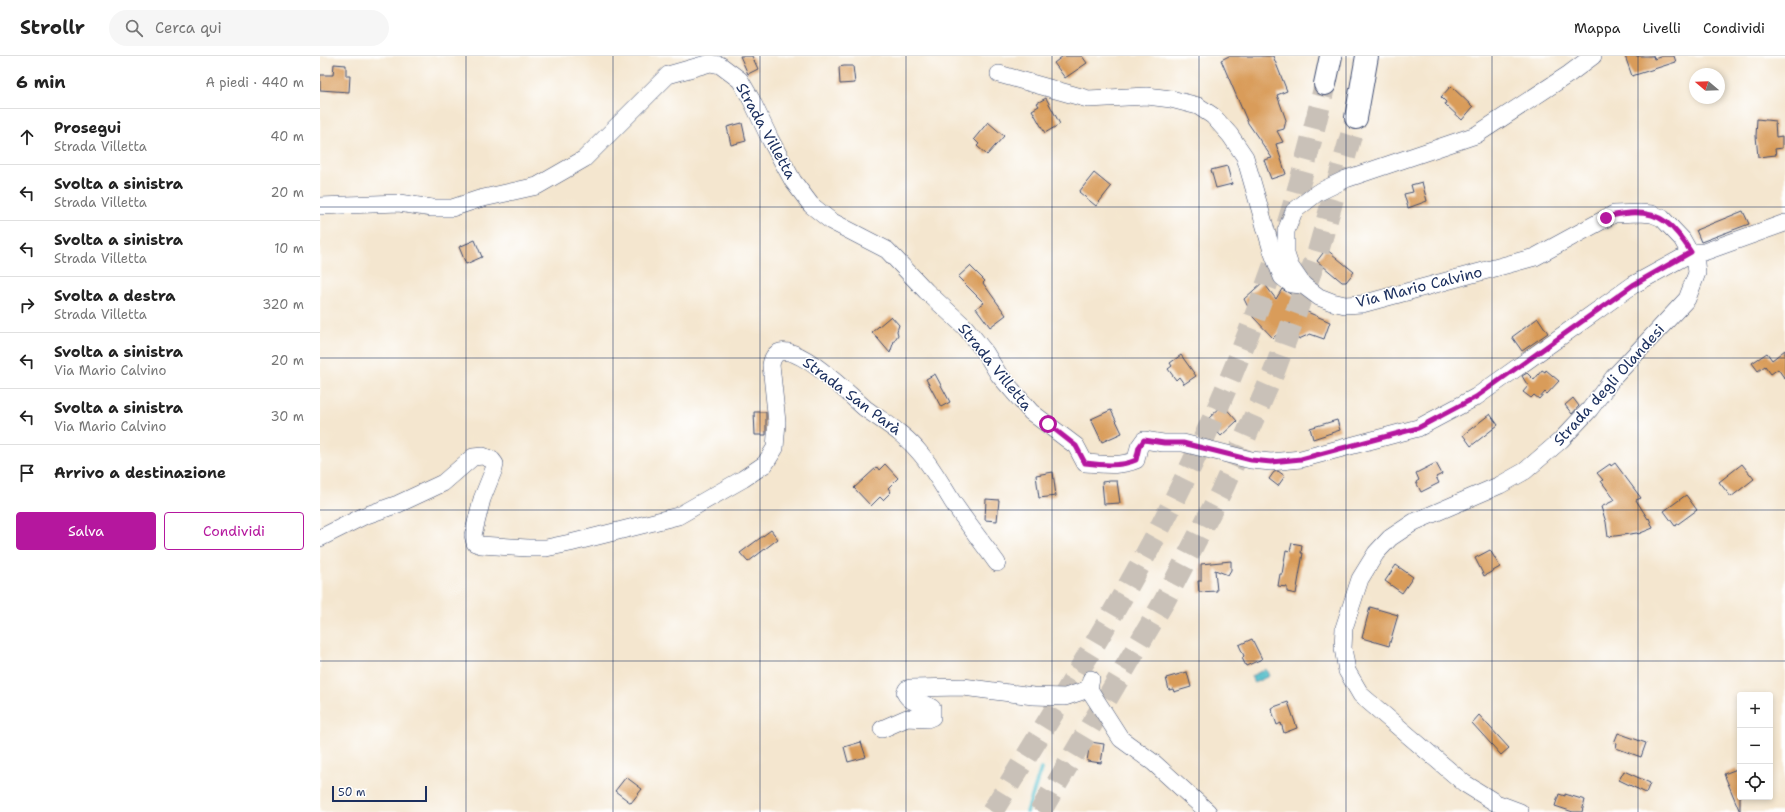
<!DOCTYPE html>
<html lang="it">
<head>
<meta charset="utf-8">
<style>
  :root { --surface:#fff; --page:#f6f6f6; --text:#222; --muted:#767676; --line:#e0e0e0; --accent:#b5179e }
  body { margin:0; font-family:"Shantell Sans",sans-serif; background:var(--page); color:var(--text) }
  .controls { position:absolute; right:12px; bottom:12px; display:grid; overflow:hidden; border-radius:4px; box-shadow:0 2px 6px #0003 }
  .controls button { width:36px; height:36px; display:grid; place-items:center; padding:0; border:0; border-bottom:1px solid var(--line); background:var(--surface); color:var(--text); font:20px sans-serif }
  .compass { position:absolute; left:1369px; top:12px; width:36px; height:36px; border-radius:50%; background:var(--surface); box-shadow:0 2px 6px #0003; rotate:289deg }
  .scale { position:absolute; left:12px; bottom:10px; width:95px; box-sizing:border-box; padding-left:4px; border:2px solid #1b2f5e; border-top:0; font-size:11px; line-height:14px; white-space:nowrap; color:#1b2f5e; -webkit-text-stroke:3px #fff; paint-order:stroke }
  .stop { position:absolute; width:12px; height:12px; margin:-9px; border:3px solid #b5179e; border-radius:50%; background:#fff }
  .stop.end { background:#b5179e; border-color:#fff; box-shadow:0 1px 4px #0008 }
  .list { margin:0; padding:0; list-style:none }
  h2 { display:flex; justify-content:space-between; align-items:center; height:52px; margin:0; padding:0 16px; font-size:17px }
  h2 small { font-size:13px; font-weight:400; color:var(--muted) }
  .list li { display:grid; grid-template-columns:26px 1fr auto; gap:12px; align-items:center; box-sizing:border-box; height:56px; padding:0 16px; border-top:1px solid var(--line) }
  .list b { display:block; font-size:15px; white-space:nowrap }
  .list p { margin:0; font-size:13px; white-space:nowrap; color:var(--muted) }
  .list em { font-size:13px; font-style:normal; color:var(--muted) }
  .actions { display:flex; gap:8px; padding:12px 16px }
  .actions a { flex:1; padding:9px 0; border:1px solid var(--accent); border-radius:4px; text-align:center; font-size:14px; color:var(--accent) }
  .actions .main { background:var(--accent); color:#fff }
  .icon { flex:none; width:22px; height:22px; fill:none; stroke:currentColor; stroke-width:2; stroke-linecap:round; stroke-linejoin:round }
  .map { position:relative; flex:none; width:1465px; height:756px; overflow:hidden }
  header { display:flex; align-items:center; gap:24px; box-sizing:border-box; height:56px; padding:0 20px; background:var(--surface); border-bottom:1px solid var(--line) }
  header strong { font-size:19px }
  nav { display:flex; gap:22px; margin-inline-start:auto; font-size:14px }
  .search { width:280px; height:36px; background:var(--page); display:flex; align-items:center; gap:10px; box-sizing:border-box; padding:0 14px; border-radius:22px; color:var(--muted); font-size:15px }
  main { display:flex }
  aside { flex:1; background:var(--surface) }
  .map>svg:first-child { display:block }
</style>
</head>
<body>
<header>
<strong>Strollr</strong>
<div class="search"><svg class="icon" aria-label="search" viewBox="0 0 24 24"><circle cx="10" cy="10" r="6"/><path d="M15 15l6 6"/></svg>Cerca qui</div>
<nav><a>Mappa</a><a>Livelli</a><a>Condividi</a></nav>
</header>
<main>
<aside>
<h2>6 min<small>A piedi · 440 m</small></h2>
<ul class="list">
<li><svg class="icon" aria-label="ahead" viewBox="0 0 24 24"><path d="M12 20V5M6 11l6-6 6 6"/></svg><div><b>Prosegui</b><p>Strada Villetta</p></div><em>40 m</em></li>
<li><svg class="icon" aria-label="left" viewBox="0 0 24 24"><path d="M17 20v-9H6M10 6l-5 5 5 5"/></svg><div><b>Svolta a sinistra</b><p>Strada Villetta</p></div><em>20 m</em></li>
<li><svg class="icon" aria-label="left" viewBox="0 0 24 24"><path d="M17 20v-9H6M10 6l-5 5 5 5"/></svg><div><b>Svolta a sinistra</b><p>Strada Villetta</p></div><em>10 m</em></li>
<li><svg class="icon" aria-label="right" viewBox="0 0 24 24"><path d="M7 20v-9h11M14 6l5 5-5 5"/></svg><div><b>Svolta a destra</b><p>Strada Villetta</p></div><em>320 m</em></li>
<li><svg class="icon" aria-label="left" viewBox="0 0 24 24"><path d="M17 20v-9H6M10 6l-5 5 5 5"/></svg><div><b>Svolta a sinistra</b><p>Via Mario Calvino</p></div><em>20 m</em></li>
<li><svg class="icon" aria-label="left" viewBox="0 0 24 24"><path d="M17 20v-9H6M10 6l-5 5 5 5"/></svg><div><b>Svolta a sinistra</b><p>Via Mario Calvino</p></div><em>30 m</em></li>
<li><svg class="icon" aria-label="arrive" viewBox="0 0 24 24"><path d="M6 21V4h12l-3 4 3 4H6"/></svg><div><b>Arrivo a destinazione</b></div></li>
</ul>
<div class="actions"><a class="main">Salva</a><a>Condividi</a></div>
</aside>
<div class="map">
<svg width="1465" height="756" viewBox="0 0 1465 756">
  <rect width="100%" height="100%" fill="#fff"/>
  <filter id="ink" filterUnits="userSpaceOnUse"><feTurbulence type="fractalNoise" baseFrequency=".025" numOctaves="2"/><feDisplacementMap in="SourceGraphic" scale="8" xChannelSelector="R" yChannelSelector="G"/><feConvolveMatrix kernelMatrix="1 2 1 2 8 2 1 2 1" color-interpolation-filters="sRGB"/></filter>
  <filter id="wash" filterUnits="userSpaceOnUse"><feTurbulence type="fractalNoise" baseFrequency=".012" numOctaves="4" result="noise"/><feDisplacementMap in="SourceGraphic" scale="16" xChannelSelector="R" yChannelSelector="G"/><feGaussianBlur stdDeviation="0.9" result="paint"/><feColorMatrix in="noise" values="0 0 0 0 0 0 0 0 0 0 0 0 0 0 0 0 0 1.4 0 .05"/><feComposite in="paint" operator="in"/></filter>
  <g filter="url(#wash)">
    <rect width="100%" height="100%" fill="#f4e6cf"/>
    <path fill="#4fbcc8" stroke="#357693" d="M946,613L949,620L934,627L931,620Z"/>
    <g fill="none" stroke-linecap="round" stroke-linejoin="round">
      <path stroke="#4fbcc8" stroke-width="4" d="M707,756L721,713"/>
    </g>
    <g id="blocks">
      <g fill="#d99c5a">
        <path d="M420,0H432L438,13L428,18Z"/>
        <path d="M743,0H762L767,7L745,22L734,7Z"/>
        <path d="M909,0H953L967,35L957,39L966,64L964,73L957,75L963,86L956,88L966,118L951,123L944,104L952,102L928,67L901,4Z"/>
        <path d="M1305,0H1333L1334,3L1343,0H1354L1356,6L1312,20Z"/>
        <path d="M14,8L26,9V20H30L29,36L0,34V19H13Z"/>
        <path d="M524,10H533L535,27L520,28L519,11Z"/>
        <path d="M1131,30L1153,51L1142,64L1125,48L1126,46L1121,41Z"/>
        <path d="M726,42L740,68L725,77L712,54L719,50L717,47Z"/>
        <path d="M1437,63L1455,65L1456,81L1462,80V92L1455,93L1456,99L1438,101L1436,80Z"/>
        <path d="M668,66L684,80L667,99L657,90L659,88L654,83Z"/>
        <path d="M422,67L426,85L411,89L407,71Z"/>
        <path d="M907,110L912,128L896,132L891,114Z"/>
        <path d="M774,117L791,131L776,150L759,136Z"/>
        <path d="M1102,126L1107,145L1088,152L1084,138L1093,136L1091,129Z"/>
        <path d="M1423,155L1429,168L1381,186L1376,174Z"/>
        <path d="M155,184L162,201L146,208L139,191Z"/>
        <path d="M1006,193L1034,216L1026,226H1022L997,205Z"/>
        <path d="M650,210L665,225L663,227L686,259L670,271L656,252L664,247L638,221Z"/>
        <path d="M943,226L956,243L962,233L979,243L974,250L1010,266L1004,283L990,278L979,283L970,267L953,282L933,261L924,243Z"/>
        <path d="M571,260L579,269L577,275L578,279L574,285L570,297L552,276Z"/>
        <path d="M1218,262L1228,277L1202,295L1192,281Z"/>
        <path d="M1465,294V323L1458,313L1451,318L1445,310L1438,315L1432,307L1447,297L1452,304Z"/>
        <path d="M861,299L876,320L864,328L859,321L856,324L848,313L852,310L850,307Z"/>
        <path d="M1222,314L1225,316L1226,314L1239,325L1227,338L1225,336L1219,343L1214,339L1211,342L1203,336L1208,330L1202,320L1207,317L1214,324Z"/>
        <path d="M615,318L630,346L621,351L606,323Z"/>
        <path d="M1253,342L1259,350L1252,358L1245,349Z"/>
        <path d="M903,349L917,365L901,380L890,368L893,366L889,362Z"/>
        <path d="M791,354L802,377L782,386L771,363Z"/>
        <path d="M434,356H446V379H435Z"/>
        <path d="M1170,358L1178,369L1151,390L1143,379Z"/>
        <path d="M1017,364L1020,374L993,383L990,372Z"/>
        <path d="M1116,407L1122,418L1116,421L1119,427L1101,436L1096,426L1099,424L1096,417Z"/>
        <path d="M1295,407L1321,442L1316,444L1328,463L1329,462L1333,472L1318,478L1317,477L1288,481L1286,466L1281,451L1295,444L1281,425L1283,424L1277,417L1290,408L1291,410Z"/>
        <path d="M565,408L578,422L568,432L571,436L563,444L560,441L551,450L534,432L557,411L559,414Z"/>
        <path d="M1422,408L1434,423L1411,441L1399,426Z"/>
        <path d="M958,415L965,420L958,430L949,423L954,416Z"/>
        <path d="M733,416L736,440L719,442L716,419Z"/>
        <path d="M790,425H797L800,447L784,448L782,426Z"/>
        <path d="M1366,439L1377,454L1355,470L1344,455Z"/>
        <path d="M666,443L679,444L677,465L665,464Z"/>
        <path d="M451,474L458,483L428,506L420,497Z"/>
        <path d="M972,487L982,489L981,497H983L976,538L967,536V531L958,530L960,518H962L966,494L970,495Z"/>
        <path d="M1170,494L1180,511L1164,520L1155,502Z"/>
        <path d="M911,505V514L908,519L895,514L897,535L879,536L878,525H881V508Z"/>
        <path d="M1076,509L1093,521L1082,537L1065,525Z"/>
        <path d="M1050,551L1078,559L1069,590L1042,582Z"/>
        <path d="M932,583L942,603L926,610L922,602L924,600L919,589Z"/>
        <path d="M867,616L871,631L854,636L853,633L849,634L846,622Z"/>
        <path d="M968,646L977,672L964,677L961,667L957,669L951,652Z"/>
        <path d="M1159,659L1189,692L1181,699L1152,667Z"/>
        <path d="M1298,677L1326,687L1321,701L1296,692L1297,688L1294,687Z"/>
        <path d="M541,686L546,701L528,706L524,691Z"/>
        <path d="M770,686L784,688L781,707L767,705Z"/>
        <path d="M1417,713L1420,721V756L1404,718Z"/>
        <path d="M1304,715L1330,727L1326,737L1299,724Z"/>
        <path d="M306,721L322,733L311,747L295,735Z"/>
        <path d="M1239,738L1245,740V738L1265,744L1262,756H1253L1235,750Z"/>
      </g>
    </g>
  </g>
  <g filter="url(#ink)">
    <use href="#blocks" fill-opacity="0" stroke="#3c4a6f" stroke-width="1"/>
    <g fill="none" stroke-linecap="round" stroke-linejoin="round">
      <g stroke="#c9c1b8" stroke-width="22" stroke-dasharray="22 11" stroke-linecap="butt">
        <path d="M672,756C741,644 813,531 870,412C904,341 934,267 960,191C978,138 992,82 1005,28"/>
        <path d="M720,756L845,544L903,432L954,316L997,199L1036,62"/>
      </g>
      <g stroke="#3c4a6f" stroke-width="18">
        <g id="minor">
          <path d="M679,18L768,43L827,40L851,43L878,50L893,60L910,79L925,101L952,195L962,221L971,228L983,229"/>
          <path d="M0,150L79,147L112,152H132L159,143L217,130L264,103L348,19L390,7L400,9L420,24L431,43L450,83L473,125L491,149L511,165L567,194L606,235L645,271L665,296L679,319L711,356L756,390L765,407C782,408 800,411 816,404L819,391L824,384L843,387H863L931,404L951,406L981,403L1098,372L1156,341L1313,229L1371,197L1384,196L1465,167"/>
          <path d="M0,482L44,460L78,448L123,427L153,401L163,400L172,404L175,408L174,413L162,443L153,479L155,487L161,489L208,492H226L250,487L358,460L423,423L445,408L455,392L457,366L451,309C458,264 535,345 546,353C565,367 585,378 600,397C612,411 622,429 632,445C646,466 662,486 677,507"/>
          <path d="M771,623L769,633L801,683L834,707L888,756"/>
          <path d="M562,673L587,662L607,663L612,661V652C603,645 591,649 585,637L587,633L590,632L643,631L713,640L745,641L769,633"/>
          <path d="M1200,756L1176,747L1144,727L1041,639L1027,615L1023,592L1024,572L1040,523L1056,497L1070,482L1094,466L1180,429L1205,415L1241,384L1270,353L1293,322L1367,243L1377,217L1376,208L1362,183L1342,162L1332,158L1320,157L1294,158L1215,201L1042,248L1025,249L1012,246L999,241L983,229L970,210L966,198V175L974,155L997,137L1026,123L1156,79L1249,18L1273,0"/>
        </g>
      </g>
      <g stroke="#3c4a6f" stroke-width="24">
        <g id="highway">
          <path d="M1005,28L1011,0"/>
          <path d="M1036,62L1047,0"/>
        </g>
      </g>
      <use href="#minor" stroke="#fff" stroke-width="17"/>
      <use href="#highway" stroke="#fff" stroke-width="22"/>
    </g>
  </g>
  <g fill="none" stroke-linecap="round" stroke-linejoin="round" filter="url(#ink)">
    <path stroke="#b5179e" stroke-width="5" d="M728,368L756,390L765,407C782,409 800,411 816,404L819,391L824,384L844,387H863L931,404L951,406L981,403L1098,372L1156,341L1313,229L1371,196C1355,171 1342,155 1310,157C1301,158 1294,158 1286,162"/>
  </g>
  <path fill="none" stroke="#1b2f5e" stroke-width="1" stroke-opacity="0.55" d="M146,0V756M293,0V756M440,0V756M586,0V756M732,0V756M879,0V756M1026,0V756M1172,0V756M1318,0V756M0,151H1465M0,302H1465M0,454H1465M0,605H1465"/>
  <g text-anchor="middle" stroke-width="3" stroke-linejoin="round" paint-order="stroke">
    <g font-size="15" fill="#1b2f5e" stroke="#fff">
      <text transform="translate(446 75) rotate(61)" y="5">Strada Villetta</text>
      <text transform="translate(1099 231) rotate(-14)" y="5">Via Mario Calvino</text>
      <text transform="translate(675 311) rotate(51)" y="5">Strada Villetta</text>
      <text transform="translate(1289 329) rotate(-48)" y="5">Strada degli Olandesi</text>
      <text transform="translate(532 340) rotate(37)" y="5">Strada San Parà</text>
    </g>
  </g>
</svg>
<div class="controls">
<button>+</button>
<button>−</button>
<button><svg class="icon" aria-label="locate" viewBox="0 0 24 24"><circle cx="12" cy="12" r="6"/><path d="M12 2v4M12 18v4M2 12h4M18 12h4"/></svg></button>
</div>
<svg class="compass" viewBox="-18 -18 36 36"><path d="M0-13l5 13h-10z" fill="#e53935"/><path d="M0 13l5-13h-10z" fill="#767676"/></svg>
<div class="scale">50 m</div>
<div class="stop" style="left:728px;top:368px"></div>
<div class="stop end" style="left:1286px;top:162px"></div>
</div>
</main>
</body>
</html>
